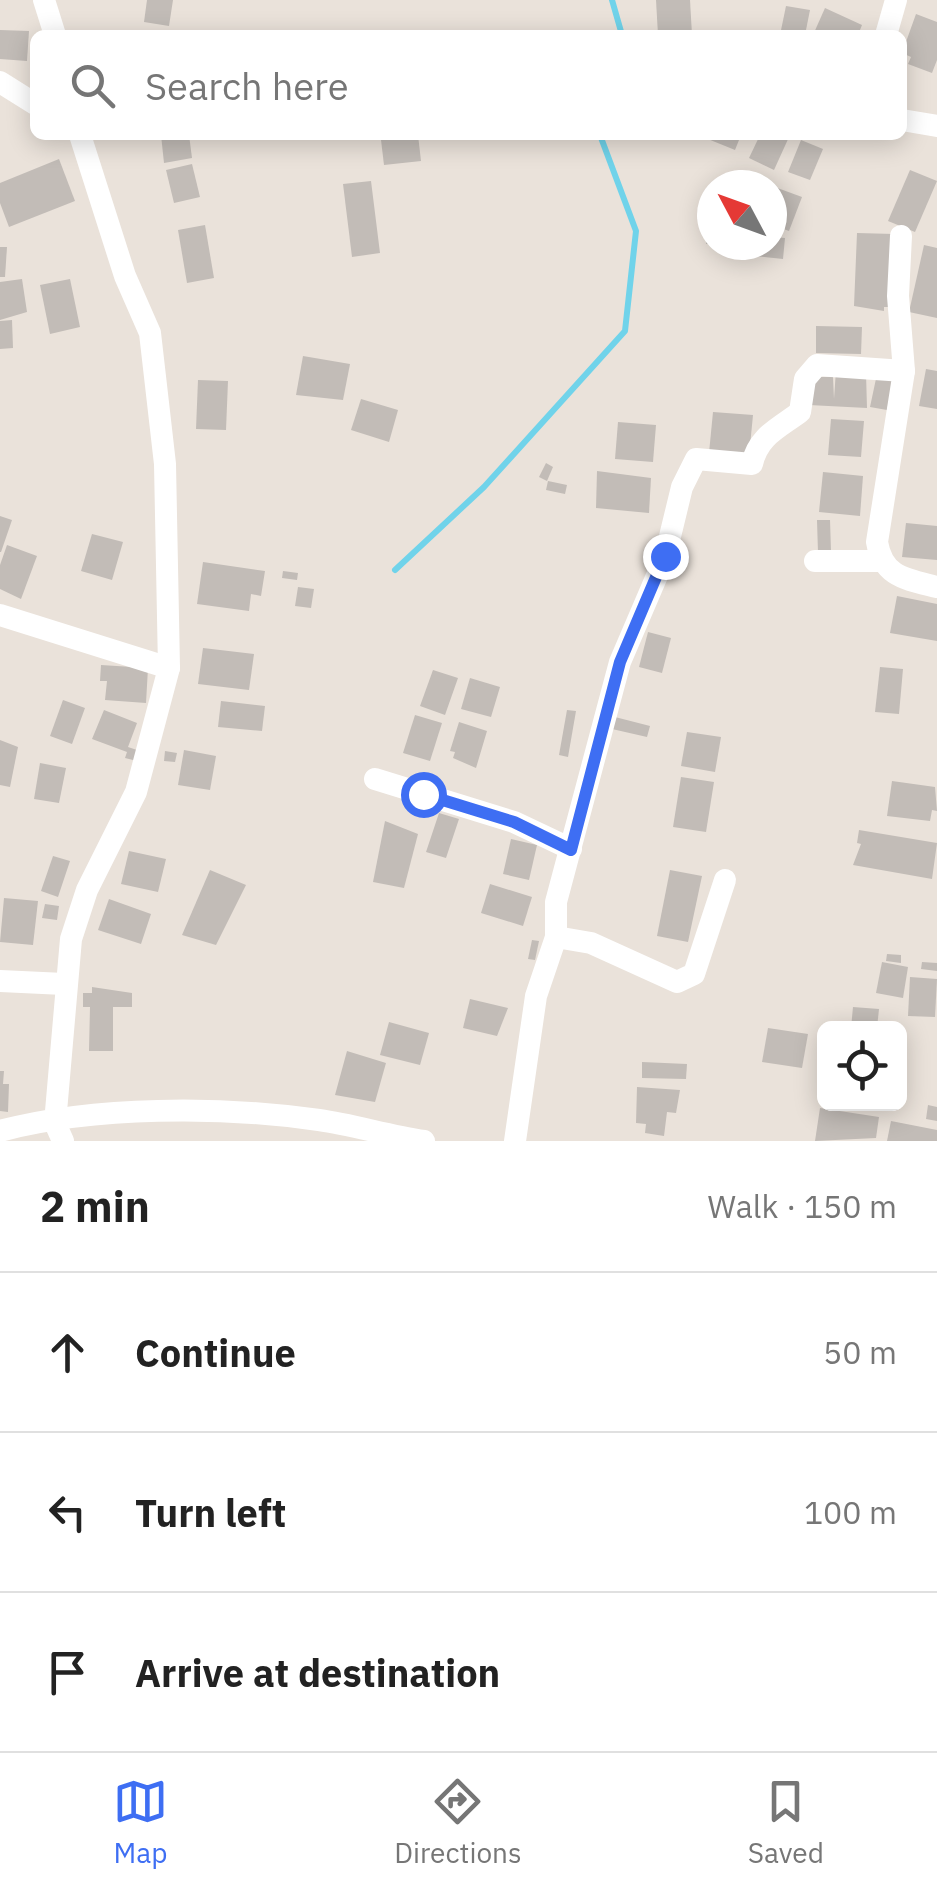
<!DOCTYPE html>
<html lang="en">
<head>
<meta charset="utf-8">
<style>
  :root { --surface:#fff; --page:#f2f2f2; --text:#222; --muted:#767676; --line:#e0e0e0; --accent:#3e6ef3 }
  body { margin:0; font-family:"IBM Plex Sans",sans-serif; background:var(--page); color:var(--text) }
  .controls { position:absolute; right:30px; bottom:30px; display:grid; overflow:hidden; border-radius:15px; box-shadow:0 5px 25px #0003 }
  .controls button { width:90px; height:90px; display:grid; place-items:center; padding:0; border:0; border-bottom:2px solid var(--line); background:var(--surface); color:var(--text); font:50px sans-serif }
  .compass { position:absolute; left:697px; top:170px; width:90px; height:90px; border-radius:50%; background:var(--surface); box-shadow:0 5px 25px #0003; rotate:311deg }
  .stop { position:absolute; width:30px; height:30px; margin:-22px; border:8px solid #3e6ef3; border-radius:50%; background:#fff }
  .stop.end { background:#3e6ef3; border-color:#fff; box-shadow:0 2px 10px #0008 }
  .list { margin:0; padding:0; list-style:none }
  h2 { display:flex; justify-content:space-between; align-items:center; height:130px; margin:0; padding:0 40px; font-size:42px }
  h2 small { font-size:32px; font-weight:400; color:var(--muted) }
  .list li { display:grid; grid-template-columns:65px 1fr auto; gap:30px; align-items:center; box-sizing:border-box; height:160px; padding:0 40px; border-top:2px solid var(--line) }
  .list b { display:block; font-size:38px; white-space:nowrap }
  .list em { font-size:32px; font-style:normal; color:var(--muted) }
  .icon { flex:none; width:55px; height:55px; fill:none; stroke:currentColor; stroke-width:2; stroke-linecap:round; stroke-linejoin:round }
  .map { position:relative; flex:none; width:937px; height:1141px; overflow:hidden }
  .search { position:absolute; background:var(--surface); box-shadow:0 5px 25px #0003; left:30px; right:30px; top:30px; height:110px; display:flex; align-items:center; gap:25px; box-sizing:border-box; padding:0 35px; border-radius:15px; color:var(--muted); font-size:38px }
  .sheet { height:610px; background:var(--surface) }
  nav { display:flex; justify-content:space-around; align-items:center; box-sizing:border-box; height:140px; border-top:2px solid var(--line); background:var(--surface); font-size:28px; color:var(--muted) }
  nav a { display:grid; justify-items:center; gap:5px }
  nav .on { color:var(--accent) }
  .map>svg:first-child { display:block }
</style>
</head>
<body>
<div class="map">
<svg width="937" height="1141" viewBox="0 0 937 1141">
  <rect width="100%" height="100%" fill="#eae2da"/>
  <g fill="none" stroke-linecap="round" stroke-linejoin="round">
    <g stroke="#70d3ea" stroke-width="6">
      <path d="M612,0L622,35"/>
      <path d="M395,570L484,487L625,331L636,231L600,135"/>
    </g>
  </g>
  <g fill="#c2bcb7">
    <path d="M147,0H173L169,26L144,22Z"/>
    <path d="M656,0H690L692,35H658Z"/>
    <path d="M786,6L810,10L805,35H780Z"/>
    <path d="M825,8L862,25L858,35H813Z"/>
    <path d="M916,14L937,22V60L932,73L908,64L911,57L902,53Z"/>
    <path d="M0,30L29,31L27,61L0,59Z"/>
    <path d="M161,135H189L192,158L164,163Z"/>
    <path d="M418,135L421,161L384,165L381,140Z"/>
    <path d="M698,135H741L735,150Z"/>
    <path d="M760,135L789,137L774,170L749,158Z"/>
    <path d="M801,140L823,149L810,180L788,172Z"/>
    <path d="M59,159L75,201L9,227L0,203V183Z"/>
    <path d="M192,164L200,197L174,203L166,170Z"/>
    <path d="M910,170L937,181L915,232L888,221Z"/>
    <path d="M371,181L380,253L352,257L343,184Z"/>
    <path d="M772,186L802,197L789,231L772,225Z"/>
    <path d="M709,203H712V244H706Z"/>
    <path d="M205,225L214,278L187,283L178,230Z"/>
    <path d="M857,233L894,234L891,307H884V311L854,306Z"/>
    <path d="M772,237L785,238L783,259L755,256L756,245H772Z"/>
    <path d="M924,245L937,248V318L909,312Z"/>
    <path d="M0,247H7L5,277H0Z"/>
    <path d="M22,279L27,312L0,320V282Z"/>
    <path d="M70,279L80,327L50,334L40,285Z"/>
    <path d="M12,320L13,348L0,349V321Z"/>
    <path d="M816,326L862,327L861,354L816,353Z"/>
    <path d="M303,356L350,364L343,400L296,395Z"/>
    <path d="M926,369L937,371V409L919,406Z"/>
    <path d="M836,370L866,373L867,408L809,405L810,377H833L834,399Z"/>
    <path d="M877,374L894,377L887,410L870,407Z"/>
    <path d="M198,380L228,381L226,430L196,429Z"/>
    <path d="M361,399L398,410L389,442L351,430Z"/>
    <path d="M713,412L753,415L749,456L709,453Z"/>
    <path d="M831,419L864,421L861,457L828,455Z"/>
    <path d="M618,422L656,425L653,462L615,459Z"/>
    <path d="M546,463L553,467L547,481L539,477Z"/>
    <path d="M597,471L651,478L649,513L596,508Z"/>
    <path d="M823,472L863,476L860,516L819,512Z"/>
    <path d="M548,481L567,485L565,494L546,490Z"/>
    <path d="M0,516L12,520L1,552H0Z"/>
    <path d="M817,520H830L831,552L818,553Z"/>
    <path d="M906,523L937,526V560L902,557Z"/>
    <path d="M92,534L123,542L112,580L81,571Z"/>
    <path d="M7,545L37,556L21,599L0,589V565Z"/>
    <path d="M203,562L265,571L261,596L251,594L249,611L197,604Z"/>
    <path d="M283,571L298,573L297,580L282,578Z"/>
    <path d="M298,587L314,589L311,608L295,606Z"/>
    <path d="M897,596L937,604V641L890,633Z"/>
    <path d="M648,632L671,638L662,673L639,667Z"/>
    <path d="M203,648L254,654L249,690L198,684Z"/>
    <path d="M101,665L148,668L146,703L105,700L107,681H100Z"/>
    <path d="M880,667L903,669L899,714L875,712Z"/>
    <path d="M433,670L458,678L445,715L420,706Z"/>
    <path d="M470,678L500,687L491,717L461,709Z"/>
    <path d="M63,700L85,708L72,744L50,736Z"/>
    <path d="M221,701L265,706L262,731L218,727Z"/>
    <path d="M104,710L137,723L128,747L140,751L137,761L125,758L127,752L92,739Z"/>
    <path d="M567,710L576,711L568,757L559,755Z"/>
    <path d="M415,715L442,723L430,761L403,753Z"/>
    <path d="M615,717L650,726L647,737L612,729Z"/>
    <path d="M459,722L487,731L476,768L453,758L455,752L450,751Z"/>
    <path d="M687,732L721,737L715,772L681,766Z"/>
    <path d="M0,740L18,747L10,787L0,785Z"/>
    <path d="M184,750L216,756L210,790L178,785Z"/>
    <path d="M165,751L177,753L175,762L164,761Z"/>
    <path d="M40,763L66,768L59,803L34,799Z"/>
    <path d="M681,777L714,782L706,832L673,827Z"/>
    <path d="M892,781L935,787L937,811L932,810L930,821L887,816Z"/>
    <path d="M439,813L459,819L446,858L426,852Z"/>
    <path d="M385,821L418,834L404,888L373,882Z"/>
    <path d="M859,830L937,843L932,879L853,865L861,844L857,843Z"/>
    <path d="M511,839L537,845L529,880L503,874Z"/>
    <path d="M129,851L166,859L158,892L121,884Z"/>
    <path d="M53,856L70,861L58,897L41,891Z"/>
    <path d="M210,870L246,885L216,945L182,935Z"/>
    <path d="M670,870L702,876L688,942L657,936Z"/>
    <path d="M490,884L532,897L523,926L481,913Z"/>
    <path d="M4,898L38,901L33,945L0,942Z"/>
    <path d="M109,899L151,914L141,944L98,930Z"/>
    <path d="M45,904L59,906L57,920L42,918Z"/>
    <path d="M532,940L539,941L535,960L528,959Z"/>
    <path d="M887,954L901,955V963L886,961Z"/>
    <path d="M882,962L908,967L903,998L876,993Z"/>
    <path d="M922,962L937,963V971L921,969Z"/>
    <path d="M910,977L937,979L935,1017L908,1016Z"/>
    <path d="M92,987L132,993V1007H113V1051H89L90,1007H83V993H92Z"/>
    <path d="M470,999L508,1008L497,1036L463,1028Z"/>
    <path d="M853,1007L879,1009L877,1028H851Z"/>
    <path d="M389,1022L429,1033L420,1065L380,1055Z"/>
    <path d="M768,1028L808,1034L802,1068L762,1062Z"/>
    <path d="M347,1051L386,1063L375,1102L335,1095Z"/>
    <path d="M642,1062L687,1064L686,1079L642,1078Z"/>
    <path d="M0,1071H4L3,1084H9L8,1112L0,1111Z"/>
    <path d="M637,1087L680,1090L676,1113L667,1112L664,1136L645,1133L646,1124L636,1123Z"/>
    <path d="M928,1105L937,1107V1121L926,1119Z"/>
    <path d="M820,1108L879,1117L876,1138L815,1141Z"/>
    <path d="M891,1121L937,1130V1141H887Z"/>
  </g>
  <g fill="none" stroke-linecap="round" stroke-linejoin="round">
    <g stroke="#fff" stroke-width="22">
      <path d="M44,0L55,35"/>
      <path d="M886,35L896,0"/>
      <path d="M0,82L35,104"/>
      <path d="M902,120L937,126"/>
      <path d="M901,236L898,296L904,371L877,542C883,577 905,579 937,587"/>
      <path d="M815,561H880"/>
      <path d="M0,615L169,668"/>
      <path d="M375,779L514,822L571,849"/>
      <path d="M556,937L591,943L677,982L694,974L725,880"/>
      <path d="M0,981L64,984"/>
      <path d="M0,1131C93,1106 222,1106 319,1120C354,1125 389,1136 424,1141"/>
      <path d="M63,1141L55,1123L71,939L87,890L136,792L169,668L165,464L150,333L125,276L80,135"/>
      <path d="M515,1141L536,996L556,937V902L620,662L665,557L682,487L696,459L752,464C758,436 779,428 800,412L805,379L817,365L904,371"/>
    </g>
  </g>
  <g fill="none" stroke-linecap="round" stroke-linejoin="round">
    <path stroke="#3e6ef3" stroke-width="12" d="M423,794L514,822L571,850L620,662L665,556"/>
  </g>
</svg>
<div class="controls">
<button><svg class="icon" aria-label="locate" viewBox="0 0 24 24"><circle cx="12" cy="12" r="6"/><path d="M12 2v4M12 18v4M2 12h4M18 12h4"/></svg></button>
</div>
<svg class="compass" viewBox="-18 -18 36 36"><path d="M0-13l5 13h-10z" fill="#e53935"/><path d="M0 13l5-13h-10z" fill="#767676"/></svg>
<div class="stop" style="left:423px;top:794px"></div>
<div class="stop end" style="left:665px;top:556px"></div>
<div class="search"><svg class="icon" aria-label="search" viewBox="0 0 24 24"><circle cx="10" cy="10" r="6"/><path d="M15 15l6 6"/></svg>Search here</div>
</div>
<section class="sheet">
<h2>2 min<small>Walk · 150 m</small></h2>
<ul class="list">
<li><svg class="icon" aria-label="ahead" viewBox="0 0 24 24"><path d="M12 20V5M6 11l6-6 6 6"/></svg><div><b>Continue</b></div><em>50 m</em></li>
<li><svg class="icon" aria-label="left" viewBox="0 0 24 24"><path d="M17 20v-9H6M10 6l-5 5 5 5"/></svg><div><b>Turn left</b></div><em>100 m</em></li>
<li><svg class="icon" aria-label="arrive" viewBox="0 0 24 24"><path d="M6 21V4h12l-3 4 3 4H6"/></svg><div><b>Arrive at destination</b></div></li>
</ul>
</section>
<nav>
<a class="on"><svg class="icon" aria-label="map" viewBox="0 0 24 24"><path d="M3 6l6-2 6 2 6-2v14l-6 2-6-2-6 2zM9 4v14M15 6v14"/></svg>Map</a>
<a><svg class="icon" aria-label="directions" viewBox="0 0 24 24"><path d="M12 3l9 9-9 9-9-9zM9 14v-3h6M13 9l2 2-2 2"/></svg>Directions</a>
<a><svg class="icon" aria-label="saved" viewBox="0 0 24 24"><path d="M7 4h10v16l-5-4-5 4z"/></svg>Saved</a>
</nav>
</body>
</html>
